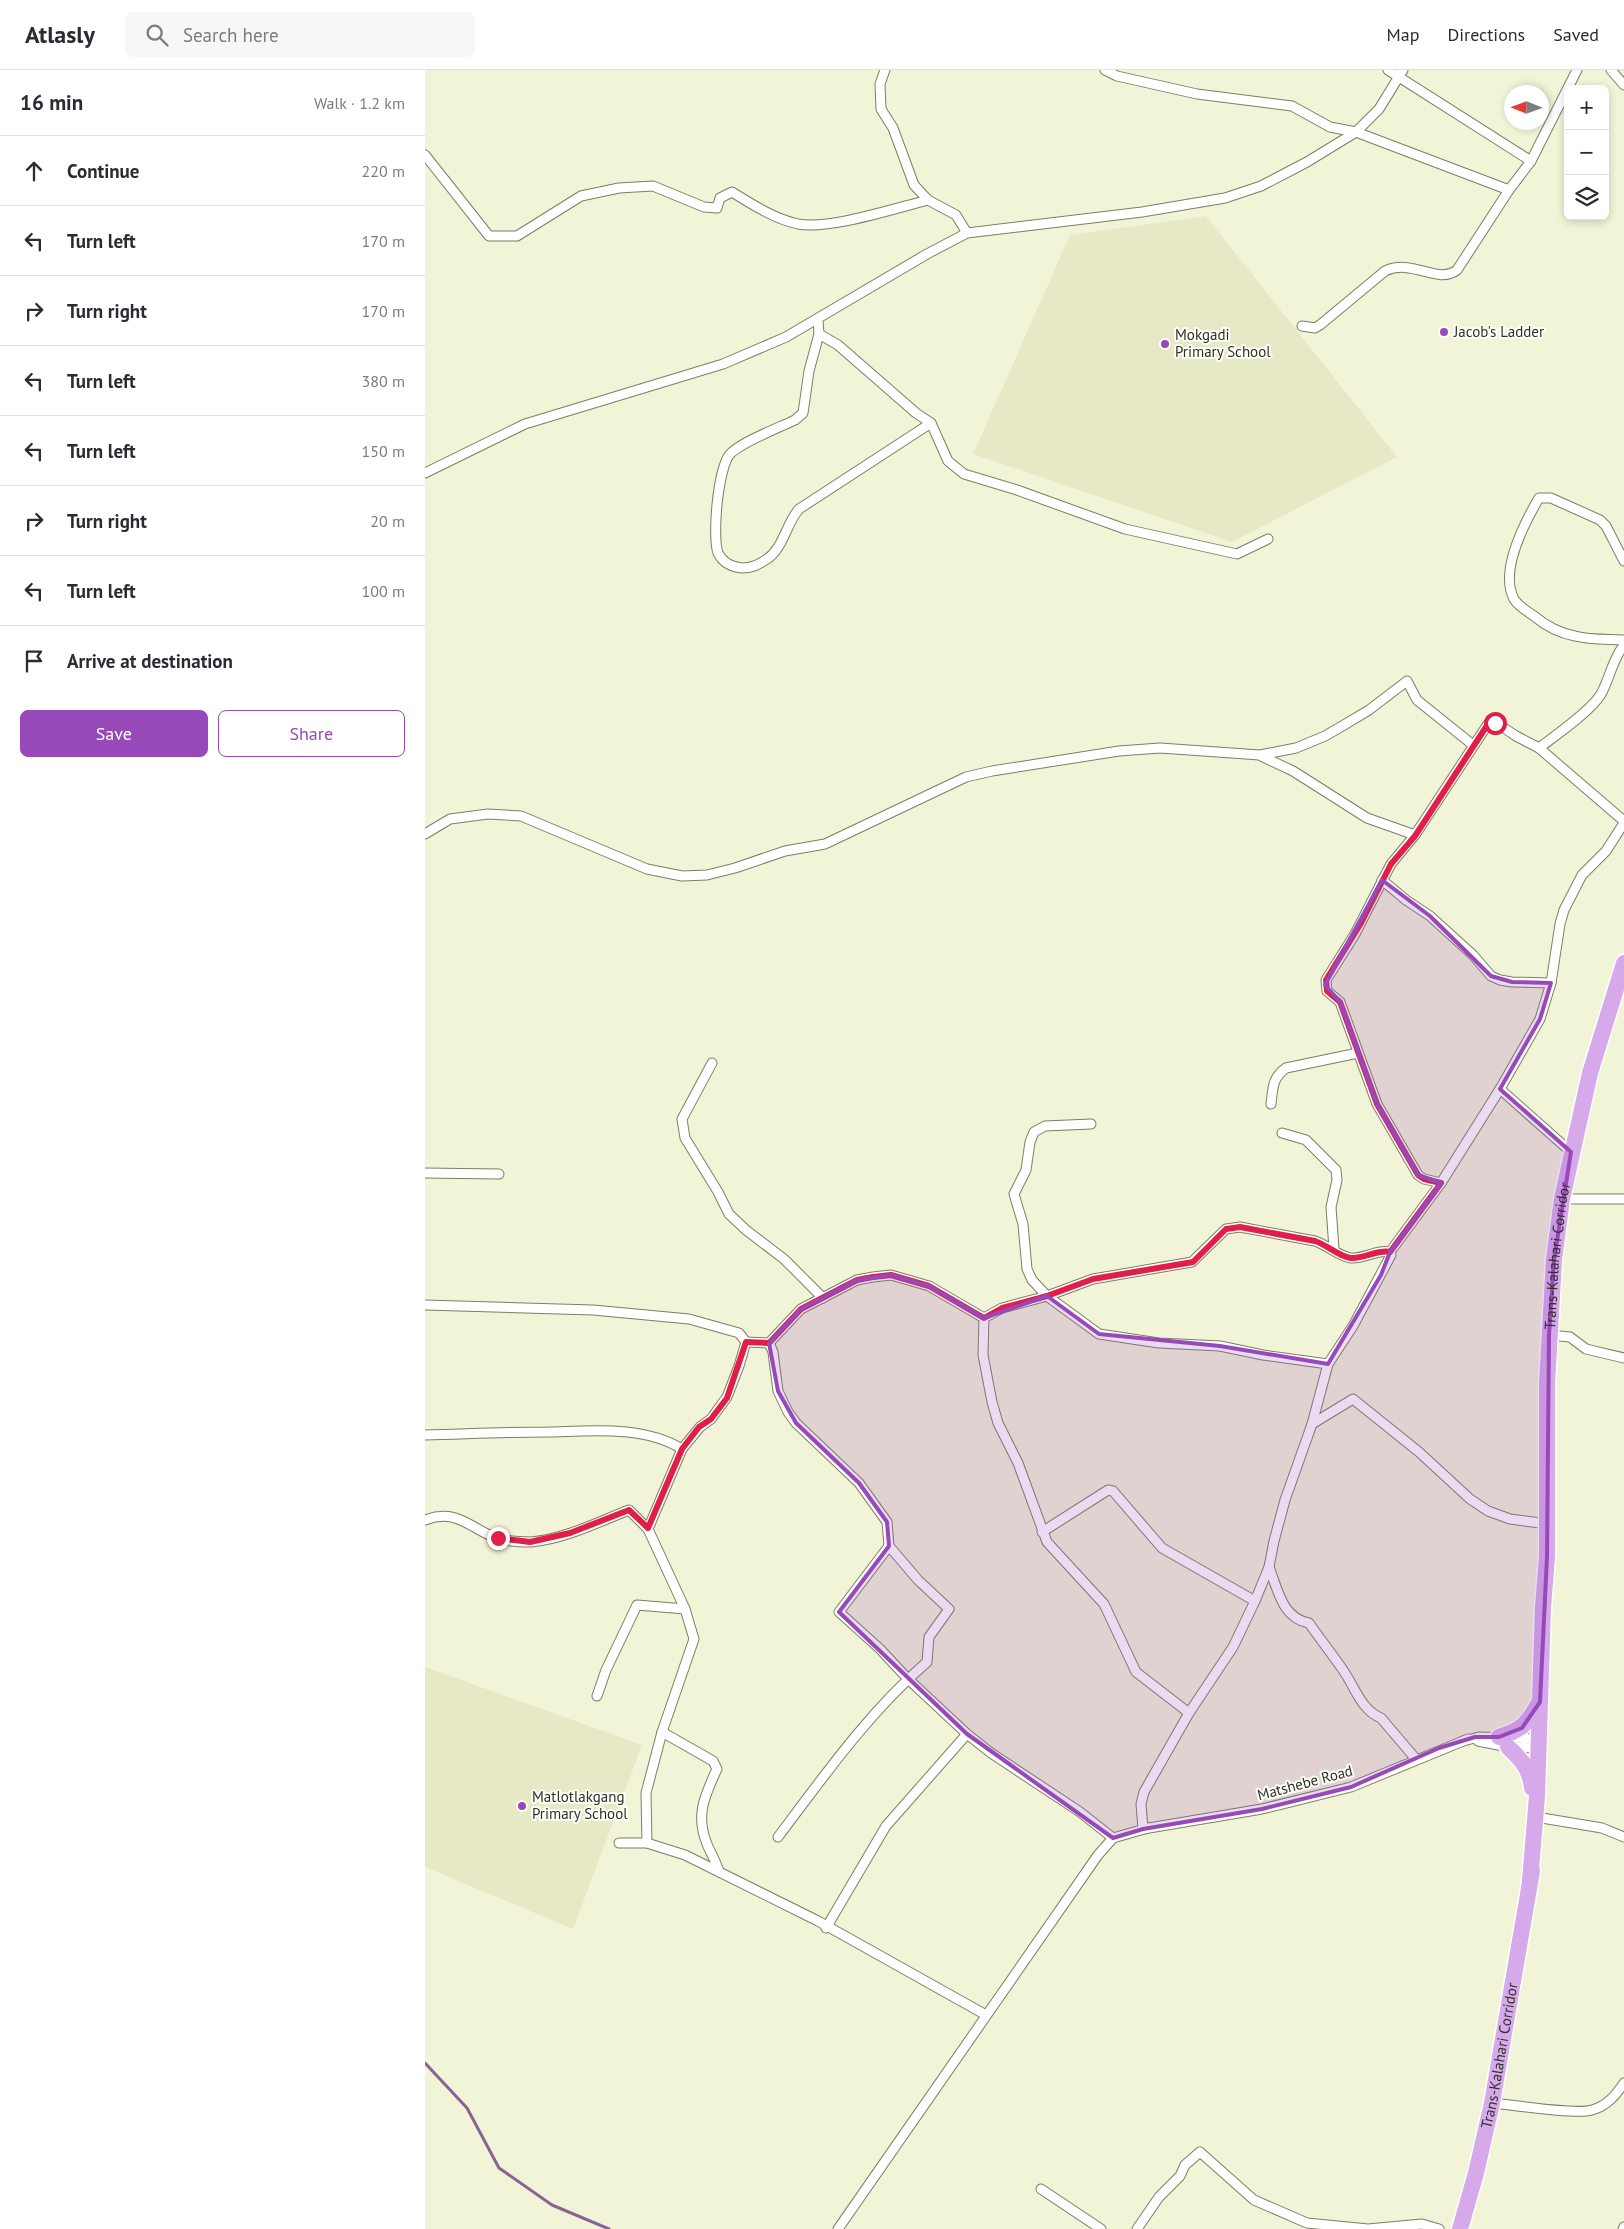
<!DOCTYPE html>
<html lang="en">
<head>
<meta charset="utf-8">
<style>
  :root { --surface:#fff; --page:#f7f7f7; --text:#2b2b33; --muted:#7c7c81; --line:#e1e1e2; --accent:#9849b9 }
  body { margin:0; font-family:"PT Sans",sans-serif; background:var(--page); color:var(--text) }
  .controls { position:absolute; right:15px; top:15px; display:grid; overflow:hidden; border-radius:8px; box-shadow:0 2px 8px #0003 }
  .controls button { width:45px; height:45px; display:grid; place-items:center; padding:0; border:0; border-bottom:1px solid var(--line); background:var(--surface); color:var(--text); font:25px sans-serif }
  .compass { position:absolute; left:1079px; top:15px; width:45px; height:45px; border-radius:50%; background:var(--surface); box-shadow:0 2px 8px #0003; rotate:271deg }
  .stop { position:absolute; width:15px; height:15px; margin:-11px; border:4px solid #e11d48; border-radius:50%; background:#fff }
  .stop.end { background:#e11d48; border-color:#fff; box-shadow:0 1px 5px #0008 }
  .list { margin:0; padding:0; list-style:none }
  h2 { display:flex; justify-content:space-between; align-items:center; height:65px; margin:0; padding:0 20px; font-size:21px }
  h2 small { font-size:16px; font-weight:400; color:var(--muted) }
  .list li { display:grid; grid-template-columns:32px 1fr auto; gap:15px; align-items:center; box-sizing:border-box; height:70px; padding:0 20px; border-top:1px solid var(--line) }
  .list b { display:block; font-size:19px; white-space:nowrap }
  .list em { font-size:16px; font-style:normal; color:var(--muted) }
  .actions { display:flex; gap:10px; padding:15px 20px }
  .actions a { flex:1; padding:11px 0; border:1px solid var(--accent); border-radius:8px; text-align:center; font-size:18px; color:var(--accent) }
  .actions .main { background:var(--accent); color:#fff }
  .icon { flex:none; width:28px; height:28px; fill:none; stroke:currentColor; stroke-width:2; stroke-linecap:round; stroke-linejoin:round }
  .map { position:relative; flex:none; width:1199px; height:2159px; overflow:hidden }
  header { display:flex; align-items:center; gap:30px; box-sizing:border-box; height:70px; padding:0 25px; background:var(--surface); border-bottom:1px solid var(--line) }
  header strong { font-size:24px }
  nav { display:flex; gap:28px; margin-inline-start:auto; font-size:18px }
  .search { width:350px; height:45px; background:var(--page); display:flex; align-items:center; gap:12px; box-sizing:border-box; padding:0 18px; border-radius:8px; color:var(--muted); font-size:19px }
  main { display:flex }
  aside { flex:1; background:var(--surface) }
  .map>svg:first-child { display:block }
</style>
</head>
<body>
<header>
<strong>Atlasly</strong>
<div class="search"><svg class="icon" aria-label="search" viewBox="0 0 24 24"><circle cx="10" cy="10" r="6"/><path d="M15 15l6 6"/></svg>Search here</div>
<nav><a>Map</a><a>Directions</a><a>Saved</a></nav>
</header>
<main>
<aside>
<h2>16 min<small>Walk · 1.2 km</small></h2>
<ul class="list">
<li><svg class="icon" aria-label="ahead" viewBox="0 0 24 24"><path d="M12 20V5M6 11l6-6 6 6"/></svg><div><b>Continue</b></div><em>220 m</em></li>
<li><svg class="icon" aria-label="left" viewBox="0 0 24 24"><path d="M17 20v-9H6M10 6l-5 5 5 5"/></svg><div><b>Turn left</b></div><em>170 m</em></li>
<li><svg class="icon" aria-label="right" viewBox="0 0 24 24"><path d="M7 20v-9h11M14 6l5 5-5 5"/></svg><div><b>Turn right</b></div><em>170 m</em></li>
<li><svg class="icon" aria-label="left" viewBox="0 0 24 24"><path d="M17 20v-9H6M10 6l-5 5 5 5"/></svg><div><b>Turn left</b></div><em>380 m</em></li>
<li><svg class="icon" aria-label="left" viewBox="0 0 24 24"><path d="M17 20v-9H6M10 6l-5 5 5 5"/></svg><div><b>Turn left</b></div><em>150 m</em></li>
<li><svg class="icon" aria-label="right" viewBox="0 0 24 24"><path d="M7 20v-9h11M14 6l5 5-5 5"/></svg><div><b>Turn right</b></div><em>20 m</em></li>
<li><svg class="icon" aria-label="left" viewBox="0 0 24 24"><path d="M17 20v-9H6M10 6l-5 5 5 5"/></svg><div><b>Turn left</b></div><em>100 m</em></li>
<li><svg class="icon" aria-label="arrive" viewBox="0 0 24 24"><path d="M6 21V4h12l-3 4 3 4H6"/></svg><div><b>Arrive at destination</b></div></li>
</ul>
<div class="actions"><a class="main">Save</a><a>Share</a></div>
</aside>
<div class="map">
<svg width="1199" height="2159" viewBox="0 0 1199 2159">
  <rect width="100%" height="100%" fill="#f2f4d7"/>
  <g fill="#e7e9c6">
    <path d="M781,146L972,387L807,472L548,384L645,165Z"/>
    <path d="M0,1597L217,1675L148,1859L0,1797Z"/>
  </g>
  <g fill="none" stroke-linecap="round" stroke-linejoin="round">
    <path stroke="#886495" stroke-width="3" d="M0,1993L42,2038L74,2098L127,2135L184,2159"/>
    <g stroke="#7d7e64" stroke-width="11">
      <g id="street">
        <path d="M460,0L455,14L456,39L468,58L489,115L503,130L531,145L542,163"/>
        <path d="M680,0L692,6L772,24L867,36L905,57L931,62L1084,120"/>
        <path d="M963,0L1106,91"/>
        <path d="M1186,0L1199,15"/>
        <path d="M0,85L64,166H92L156,126L194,118L228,116L279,137L292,138L295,128L307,122C328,135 350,149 373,154C404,160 471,138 503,130"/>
        <path d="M393,250L394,264L384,301L378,343L370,350C353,358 319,371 306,383C293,395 287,466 293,483C298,493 307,497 317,498C327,498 333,495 342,489C359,477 361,454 374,439L506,353"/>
        <path d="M877,256L890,258L895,255L960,201C988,188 1012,215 1032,200L1084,120L1106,91L1152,0"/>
        <path d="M394,264L413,275L491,343L506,353L523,391L539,404L592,420L700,459L812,484L843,469"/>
        <path d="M0,403L100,354L298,294L361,267L502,184L542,163L717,142L800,128L836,116L882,92L931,62L954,39L978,0"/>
        <path d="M1199,491L1181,456L1175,450L1126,428H1114C1100,452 1074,501 1089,529C1093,536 1102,541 1109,546C1121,556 1134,563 1150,566C1165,570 1183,569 1199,570"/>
        <path d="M1114,678C1130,666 1167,640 1176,624C1185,608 1187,590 1199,575"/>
        <path d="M836,686L868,701L942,748L990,765"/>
        <path d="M0,764L25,749L63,744L96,746L222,799L257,806L282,805L310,798L360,781L400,774L541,707L567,701L694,681L735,678L835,685L871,678L900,666L919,655L944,640L982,611L992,630L1048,675"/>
        <path d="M957,810L981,830L1005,846L1048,885L1066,906L1075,910L1087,912L1126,913"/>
        <path d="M287,993L257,1049L260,1068L293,1122L304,1144L321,1160L359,1189L398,1228"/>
        <path d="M1075,1019L1146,1082"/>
        <path d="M846,1034C848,1018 847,1008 861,998L933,983"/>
        <path d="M666,1054L620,1056L609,1062L605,1072L601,1100L589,1124L598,1154L602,1199L607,1210L622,1226L668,1209L767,1192L801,1159L815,1157L890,1171C902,1175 915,1187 926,1188C939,1189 953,1179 965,1182"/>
        <path d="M857,1063L881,1070L911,1100L912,1110L906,1137L909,1179"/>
        <path d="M0,1103L74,1104"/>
        <path d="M1016,1113L999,1109L993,1105L952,1034L915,932L902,921L901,910L930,864L966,794L990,765L1063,654H1073L1091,666L1114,678L1199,751"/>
        <path d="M1137,1129H1199"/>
        <path d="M0,1235L168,1240L264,1249L314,1263L321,1272"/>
        <path d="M559,1248L558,1285L567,1332L573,1353L593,1393L622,1472L679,1534L711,1602L764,1643"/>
        <path d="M1124,1265L1145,1267L1161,1279L1199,1288"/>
        <path d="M321,1272L344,1273L376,1239L432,1210L448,1207L466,1205L504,1216L559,1248L577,1238L622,1226L674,1264L734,1273L795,1276L838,1285L903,1294"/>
        <path d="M344,1273L348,1282L353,1321L363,1342L371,1353L434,1413L462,1452L464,1476L493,1510L524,1539L504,1567L502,1592C444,1642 399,1706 353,1767"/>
        <path d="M887,1354L928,1329L994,1382L1045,1429L1063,1441L1085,1449L1123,1454"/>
        <path d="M0,1365C41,1364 81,1362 122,1362C166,1361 218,1355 257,1379L275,1357L286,1349L302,1327L314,1296L321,1272"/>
        <path d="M0,1450C31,1438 45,1458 71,1468C80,1471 96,1472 106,1472C140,1469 173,1452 204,1440L223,1459L260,1539"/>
        <path d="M223,1459L257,1379"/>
        <path d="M617,1462L683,1420L688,1421L737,1478L830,1531"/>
        <path d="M464,1476L414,1542L455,1579L482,1608L542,1664L566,1683L655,1742L688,1768"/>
        <path d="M844,1497C853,1520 857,1548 884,1553C895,1569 907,1584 918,1600C930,1617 936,1640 956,1648L990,1688"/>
        <path d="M172,1626L181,1600L212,1535L260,1539L269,1569L237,1662L221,1723L222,1773"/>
        <path d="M237,1662L288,1691L292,1699C280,1725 270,1745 282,1774C286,1784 291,1791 294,1802"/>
        <path d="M1043,1669L926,1717L837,1739L718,1759L716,1734L719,1722L764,1643L808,1577L830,1531L844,1497L849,1471L860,1430L887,1354L903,1294L928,1256L966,1185L965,1182L1016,1113L1075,1019L1115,949L1126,913L1135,854L1139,840L1157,805L1181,781L1199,753"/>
        <path d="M1038,1671L1054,1667L1117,1669"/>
        <path d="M1053,1671L1083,1677L1117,1678"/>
        <path d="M1111,1747L1177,1758L1199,1767"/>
        <path d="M194,1773H222L260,1785L393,1851L561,1945"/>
        <path d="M401,1858L461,1756L542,1664"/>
        <path d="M1067,2033C1090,2035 1148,2045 1167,2040C1182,2036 1191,2025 1199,2013"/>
        <path d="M616,2119L676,2159"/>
        <path d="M413,2159L673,1785L688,1768L723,1758"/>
        <path d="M712,2159L734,2127L755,2106L760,2095L775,2082L829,2130L882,2153L943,2159L997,2154L1014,2159"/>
        <path d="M1198,2159L1199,2157"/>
      </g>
    </g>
    <g stroke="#fff" stroke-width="19">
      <g id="highway">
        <path d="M1074,1667C1097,1660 1102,1654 1114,1633"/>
        <path d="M1083,1677C1096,1689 1105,1699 1107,1718"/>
        <path id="s1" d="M1105,1811L1112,1726L1118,1538L1122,1487V1315L1129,1190L1137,1129L1165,1003L1199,893"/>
        <path id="s2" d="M1035,2159L1051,2103L1067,2033L1107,1801"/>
      </g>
    </g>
    <use href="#street" stroke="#fff" stroke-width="9"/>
    <use href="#highway" stroke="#d6a9eb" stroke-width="16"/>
  </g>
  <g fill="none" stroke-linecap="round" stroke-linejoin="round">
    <path stroke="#e11d48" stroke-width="6" d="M73,1468L105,1472L145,1463L204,1440L223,1458L257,1379L274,1357L286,1349L302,1328L321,1272L344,1273L376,1239L432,1210L448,1207L466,1205L504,1216L559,1248L577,1238L622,1226L668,1209L768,1192L801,1159L815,1157L890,1171C902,1175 915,1187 926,1188C939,1189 953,1179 965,1182L1016,1113L999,1109L993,1105L952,1034L915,932L902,921L901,910L936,853L966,794L990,766L1063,654L1070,653"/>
  </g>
  <path fill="#9849b9" fill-opacity="0.2" stroke="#9849b9" stroke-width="4" stroke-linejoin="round" d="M957,810L1005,846L1066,906L1087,912L1126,913L1115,949L1075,1019L1146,1082L1129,1190L1124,1265L1122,1487L1115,1632L1097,1658L1074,1667H1050L1014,1678L926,1717L837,1739L718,1759L688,1768L542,1664L414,1542L464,1476L462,1452L434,1413L371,1353L353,1321L344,1273L376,1239L432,1210L466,1205L504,1216L559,1248L622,1226L674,1264L795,1276L903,1294L956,1205L965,1182L1016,1113L993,1105L952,1034L915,932L900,915Z"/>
  <g fill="#9849b9" stroke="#fefff9" stroke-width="2">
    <circle cx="1019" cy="262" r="5"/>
    <circle cx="740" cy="274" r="5"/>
    <circle cx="97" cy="1736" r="5"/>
  </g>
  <g text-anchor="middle" stroke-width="4" stroke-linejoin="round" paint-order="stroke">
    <g font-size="15" fill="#2f3025" stroke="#fefff9" text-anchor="start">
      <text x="1029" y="267">Jacob's Ladder</text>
      <text x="750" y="270">Mokgadi<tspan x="750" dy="17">Primary School</tspan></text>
      <text x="107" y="1732">Matlotlakgang<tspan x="107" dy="17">Primary School</tspan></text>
    </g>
    <g font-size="15" fill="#2f3025" stroke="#fefff9">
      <text dy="5" stroke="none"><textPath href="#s1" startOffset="626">Trans-Kalahari Corridor</textPath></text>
      <text transform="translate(880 1713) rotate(-15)" y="5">Matshebe Road</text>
      <text dy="5" stroke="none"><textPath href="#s2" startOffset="178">Trans-Kalahari Corridor</textPath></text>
    </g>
  </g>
</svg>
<div class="controls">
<button>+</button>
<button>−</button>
<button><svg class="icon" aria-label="layers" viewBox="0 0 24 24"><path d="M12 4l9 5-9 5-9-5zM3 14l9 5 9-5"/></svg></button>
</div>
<svg class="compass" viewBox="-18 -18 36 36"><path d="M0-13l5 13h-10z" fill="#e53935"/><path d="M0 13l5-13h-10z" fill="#7c7c81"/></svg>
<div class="stop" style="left:1070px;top:653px"></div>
<div class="stop end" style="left:73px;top:1468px"></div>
</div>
</main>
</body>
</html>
